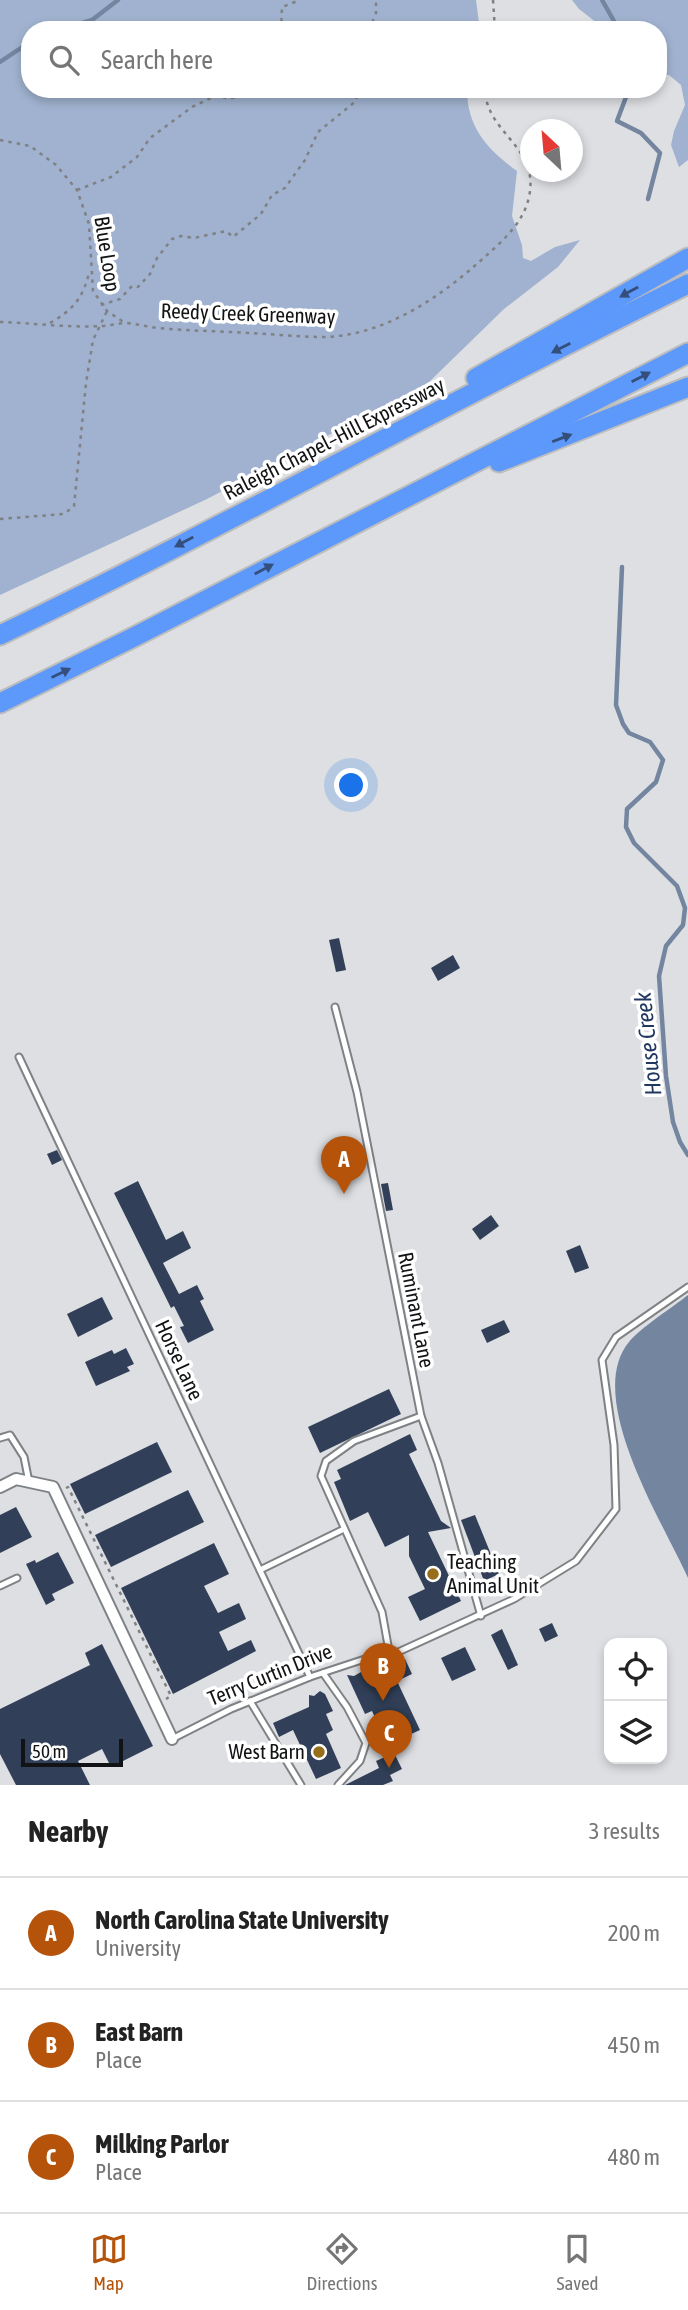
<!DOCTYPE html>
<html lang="en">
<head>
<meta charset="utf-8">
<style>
  :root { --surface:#fff; --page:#f6f6f6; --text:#222; --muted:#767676; --line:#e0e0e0; --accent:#b45309 }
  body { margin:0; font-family:"Asap Condensed",sans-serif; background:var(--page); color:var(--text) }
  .controls { position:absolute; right:21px; bottom:21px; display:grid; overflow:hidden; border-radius:14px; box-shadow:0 4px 10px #0003 }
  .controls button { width:63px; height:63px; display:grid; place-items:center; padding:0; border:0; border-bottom:2px solid var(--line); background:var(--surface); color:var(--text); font:35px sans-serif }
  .compass { position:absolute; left:520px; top:119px; width:63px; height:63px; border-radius:50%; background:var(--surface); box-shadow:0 4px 10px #0003; rotate:334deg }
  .scale { position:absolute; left:21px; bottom:18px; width:102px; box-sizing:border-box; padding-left:7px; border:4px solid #121314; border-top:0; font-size:19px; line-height:24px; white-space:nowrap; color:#121314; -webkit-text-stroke:5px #fff; paint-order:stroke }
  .you { position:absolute; left:352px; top:786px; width:24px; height:24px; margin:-18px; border:5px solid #fff; border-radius:50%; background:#1a73e8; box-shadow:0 0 0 10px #1a73e833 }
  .badge { display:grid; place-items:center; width:46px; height:46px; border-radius:50%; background:var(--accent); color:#fff; font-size:23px; font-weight:700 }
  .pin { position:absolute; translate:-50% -58px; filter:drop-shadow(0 2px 4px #0008) }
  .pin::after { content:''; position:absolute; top:37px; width:24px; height:21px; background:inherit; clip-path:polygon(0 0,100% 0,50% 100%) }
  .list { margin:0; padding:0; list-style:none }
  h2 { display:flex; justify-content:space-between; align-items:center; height:91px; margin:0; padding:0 28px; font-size:30px }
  h2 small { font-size:23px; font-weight:400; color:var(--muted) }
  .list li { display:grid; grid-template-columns:46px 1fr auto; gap:21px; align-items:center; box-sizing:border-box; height:112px; padding:0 28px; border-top:2px solid var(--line) }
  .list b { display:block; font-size:26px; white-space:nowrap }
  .list p { margin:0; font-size:23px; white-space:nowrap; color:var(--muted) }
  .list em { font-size:23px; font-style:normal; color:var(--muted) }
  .icon { flex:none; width:38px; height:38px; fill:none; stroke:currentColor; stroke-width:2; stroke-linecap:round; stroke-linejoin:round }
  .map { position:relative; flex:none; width:688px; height:1785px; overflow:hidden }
  .search { position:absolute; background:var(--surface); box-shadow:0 4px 10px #0003; left:21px; right:21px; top:21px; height:77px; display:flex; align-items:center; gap:18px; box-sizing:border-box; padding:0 24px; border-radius:28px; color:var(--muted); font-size:26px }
  .sheet { height:427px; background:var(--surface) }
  nav { display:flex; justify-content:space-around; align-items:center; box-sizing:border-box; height:98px; border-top:2px solid var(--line); background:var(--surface); font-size:19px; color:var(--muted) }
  nav a { display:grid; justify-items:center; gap:4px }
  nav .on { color:var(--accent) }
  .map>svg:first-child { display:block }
</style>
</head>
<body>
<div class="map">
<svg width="688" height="1785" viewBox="0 0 688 1785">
  <rect width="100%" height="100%" fill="#dddfe3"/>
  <g fill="#a0b2cf">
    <path d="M0,0H476L480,30H30V89H467C467,128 488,150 517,171L512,216L522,245L523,258L531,261L555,247L580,240L558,267L504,309L428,383L207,499L0,595Z"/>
    <path d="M572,0H688V160L679,167L671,145L674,131L685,105L681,85L669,75H658V30H606L579,9Z"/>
  </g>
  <path fill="#7485a0" d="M688,1295V1578C664,1524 583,1397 629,1342C640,1328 673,1307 688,1295Z"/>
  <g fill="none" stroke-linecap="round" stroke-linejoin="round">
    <g stroke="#7485a0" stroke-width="4.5">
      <path d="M602,0L619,30"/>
      <path d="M60,30L92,20L118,0"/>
      <path d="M0,62L30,42"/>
      <path d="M629,89L617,121L641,133L660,153L648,199"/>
      <path d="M622,567L616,705L623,724L629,733L650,742L663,760L656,782L627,809L626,827L634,843L677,886L685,908L683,925L666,946L659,976L666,1076L673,1122L680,1142L688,1155"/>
    </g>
  </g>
  <g fill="#314058">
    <path d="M339,938L346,970L336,972L329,940Z"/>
    <path d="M453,955L460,968L438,981L431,968Z"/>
    <path d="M57,1150L62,1160L52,1165L47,1154Z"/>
    <path d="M138,1181L166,1240L183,1231L191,1248L163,1263L179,1294L197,1285L204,1299L200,1301L214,1330L188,1343L180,1327L184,1326L174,1306L171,1308L114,1193Z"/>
    <path d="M388,1183L393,1210L386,1211L381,1184Z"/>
    <path d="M491,1215L499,1226L480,1240L472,1229Z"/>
    <path d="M580,1245L589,1268L575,1273L566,1251Z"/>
    <path d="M102,1297L113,1319L78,1337L67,1314Z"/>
    <path d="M504,1320L510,1332L487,1343L481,1330Z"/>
    <path d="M126,1348L134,1364L127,1367L130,1371L96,1386L85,1362L112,1350L114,1354Z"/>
    <path d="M389,1389L401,1414L320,1453L308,1427Z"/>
    <path d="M410,1434L417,1450L409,1454L441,1521L451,1528L428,1532L461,1601L420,1621L408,1597L425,1589L409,1556V1535L385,1547L368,1512L350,1521L334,1482L341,1479L337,1470Z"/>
    <path d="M157,1442L172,1472L85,1514L70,1484Z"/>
    <path d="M188,1490L204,1522L111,1567L95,1535Z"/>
    <path d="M16,1507L32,1537L0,1553V1515Z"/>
    <path d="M475,1515L499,1574L484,1581L461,1520Z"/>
    <path d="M214,1543L229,1574L204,1586L218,1613L239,1603L246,1619L219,1632L228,1651L251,1640L256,1651L173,1694L121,1588Z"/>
    <path d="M58,1552L74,1583L52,1594L55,1600L46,1605L26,1564L35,1560L36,1563Z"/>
    <path d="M552,1623L558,1636L545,1642L539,1629Z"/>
    <path d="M502,1629L518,1665L508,1670L491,1635Z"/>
    <path d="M102,1644L153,1746L111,1767L102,1749L78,1761L90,1785H16L0,1754V1709L90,1665L85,1653Z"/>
    <path d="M465,1647L476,1670L452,1681L441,1658Z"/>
    <path d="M405,1659L412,1674L397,1681L420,1730L387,1745L372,1711L365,1714L347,1675L354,1676L361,1672L369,1676Z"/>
    <path d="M320,1691L325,1694L333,1711L326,1714L333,1730L326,1734L341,1768L316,1779L293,1730L279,1737L273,1723L309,1707V1695L314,1696Z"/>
    <path d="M394,1753L402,1769L390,1775L393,1781L383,1785H345L379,1768L376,1761Z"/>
  </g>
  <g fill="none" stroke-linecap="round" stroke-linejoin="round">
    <g stroke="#7f8285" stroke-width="9">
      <g id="service">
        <path d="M335,1007L357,1092L421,1416L438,1463L481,1616"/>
        <path d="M19,1057L310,1677"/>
        <path d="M0,1438L10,1435L24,1457L29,1482"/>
        <path d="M260,1570L344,1529"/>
        <path d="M0,1586L17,1578"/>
        <path d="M389,1651L382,1612L321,1476L326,1461L354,1441L421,1416"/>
        <path d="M323,1673L347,1707L366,1743L360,1761L338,1785"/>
        <path d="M250,1701L301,1785"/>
        <path d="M172,1739L231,1709L310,1677L389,1651L396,1653L514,1599L576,1561L616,1509L614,1445L602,1360L616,1337L688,1287"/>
      </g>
    </g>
    <g stroke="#7f8285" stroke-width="14">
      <path id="minor" d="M0,1487L16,1479L53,1487L172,1739"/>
    </g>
    <g stroke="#bdbdbd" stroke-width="23">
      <g id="motorway">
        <path d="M476,378L688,258"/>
        <path d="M499,462L688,387"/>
        <path d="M0,635C232,523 457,397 688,284"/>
        <path d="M0,703L134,637L688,353"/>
      </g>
    </g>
    <g stroke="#7f8184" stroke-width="2.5" stroke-dasharray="3.5 5" stroke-linecap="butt">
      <path d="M493,0L495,30"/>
      <path d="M281,30L282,7L300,0"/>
      <path d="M369,30L376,13V0"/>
      <path d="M0,140L30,146L56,165L77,190L89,224L93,291L107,311L125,323"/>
      <path d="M77,190L111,177L137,157L150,138L192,107L217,95L228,99L248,94L251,89"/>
      <path d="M101,305L120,299L132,286L138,287L150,274L157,258L172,239L181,236L194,238L226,231L233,237L261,214L272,195L285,188L305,160L318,132L356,101L357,89"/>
      <path d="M0,322C32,323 69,328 101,326C110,326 118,323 127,323C138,324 148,327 159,328C188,331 219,331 249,333C273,334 298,337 323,337C382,336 436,300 478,263C499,244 523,225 529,197C540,146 486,134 485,89"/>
      <path d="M50,323C73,310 83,298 89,273"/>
      <path d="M0,519L64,514L74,506L86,383L93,340L107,311"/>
      <path d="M66,1488L68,1487L171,1696L166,1699"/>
    </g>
    <use href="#service" stroke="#fff" stroke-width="5"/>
    <use href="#minor" stroke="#fff" stroke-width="10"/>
    <use href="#motorway" stroke="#5d98fb" stroke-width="19"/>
  </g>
  <defs><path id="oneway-solid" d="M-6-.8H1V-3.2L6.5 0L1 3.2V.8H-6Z" transform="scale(1.75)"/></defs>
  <g fill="#344f7c">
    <use href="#oneway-solid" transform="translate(629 292) rotate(151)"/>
    <use href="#oneway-solid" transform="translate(561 348) rotate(153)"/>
    <use href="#oneway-solid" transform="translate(641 377) rotate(-27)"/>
    <use href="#oneway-solid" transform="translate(562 438) rotate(-21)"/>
    <use href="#oneway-solid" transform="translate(184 542) rotate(152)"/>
    <use href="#oneway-solid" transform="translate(264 569) rotate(-28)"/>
    <use href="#oneway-solid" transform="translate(61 673) rotate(-26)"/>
  </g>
  <g fill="#976e19" stroke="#fff" stroke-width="2.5">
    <circle cx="433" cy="1574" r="7"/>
    <circle cx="319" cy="1752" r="7"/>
  </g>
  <g text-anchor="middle" stroke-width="7" stroke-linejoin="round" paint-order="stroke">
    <g font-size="21" fill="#121314" stroke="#fff">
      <text transform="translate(107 254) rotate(81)" y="7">Blue Loop</text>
      <text transform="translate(248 314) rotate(2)" y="7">Reedy Creek Greenway</text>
      <text transform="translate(334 439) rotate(-27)" y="7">Raleigh Chapel–Hill Expressway</text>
      <text transform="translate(416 1310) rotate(79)" y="7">Ruminant Lane</text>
      <text transform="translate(179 1360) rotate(65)" y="7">Horse Lane</text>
      <text transform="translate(270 1675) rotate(-22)" y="7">Terry Curtin Drive</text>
    </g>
    <g font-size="21" fill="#121314" stroke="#fff" text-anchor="start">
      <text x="447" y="1569">Teaching<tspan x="447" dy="24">Animal Unit</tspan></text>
      <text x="305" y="1759" text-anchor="end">West Barn</text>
    </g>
    <g font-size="23" font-style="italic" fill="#203860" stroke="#fff">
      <text transform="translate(648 1044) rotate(-96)" y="8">House Creek</text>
    </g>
  </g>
</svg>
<div class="controls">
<button><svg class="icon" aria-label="locate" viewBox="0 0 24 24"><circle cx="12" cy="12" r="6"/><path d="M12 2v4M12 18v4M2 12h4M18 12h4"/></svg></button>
<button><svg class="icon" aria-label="layers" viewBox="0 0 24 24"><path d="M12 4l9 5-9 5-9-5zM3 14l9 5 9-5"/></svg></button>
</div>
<svg class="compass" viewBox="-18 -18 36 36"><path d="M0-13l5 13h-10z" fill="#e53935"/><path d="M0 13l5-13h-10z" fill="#767676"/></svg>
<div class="scale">50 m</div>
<div class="you"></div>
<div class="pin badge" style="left:344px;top:1194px">A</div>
<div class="pin badge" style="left:383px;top:1701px">B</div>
<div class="pin badge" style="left:389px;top:1768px">C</div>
<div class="search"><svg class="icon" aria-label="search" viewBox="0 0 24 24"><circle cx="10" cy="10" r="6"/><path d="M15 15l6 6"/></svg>Search here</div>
</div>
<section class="sheet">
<h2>Nearby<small>3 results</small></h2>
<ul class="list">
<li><span class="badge">A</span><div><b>North Carolina State University</b><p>University</p></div><em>200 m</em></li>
<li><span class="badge">B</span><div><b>East Barn</b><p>Place</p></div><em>450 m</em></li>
<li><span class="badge">C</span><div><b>Milking Parlor</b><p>Place</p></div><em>480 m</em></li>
</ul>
</section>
<nav>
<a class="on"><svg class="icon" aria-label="map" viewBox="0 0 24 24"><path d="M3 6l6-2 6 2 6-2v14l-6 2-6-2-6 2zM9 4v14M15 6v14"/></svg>Map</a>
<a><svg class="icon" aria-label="directions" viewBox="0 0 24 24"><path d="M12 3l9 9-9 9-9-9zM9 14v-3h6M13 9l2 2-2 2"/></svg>Directions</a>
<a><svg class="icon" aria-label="saved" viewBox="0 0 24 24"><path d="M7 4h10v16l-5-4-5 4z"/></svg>Saved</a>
</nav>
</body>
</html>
